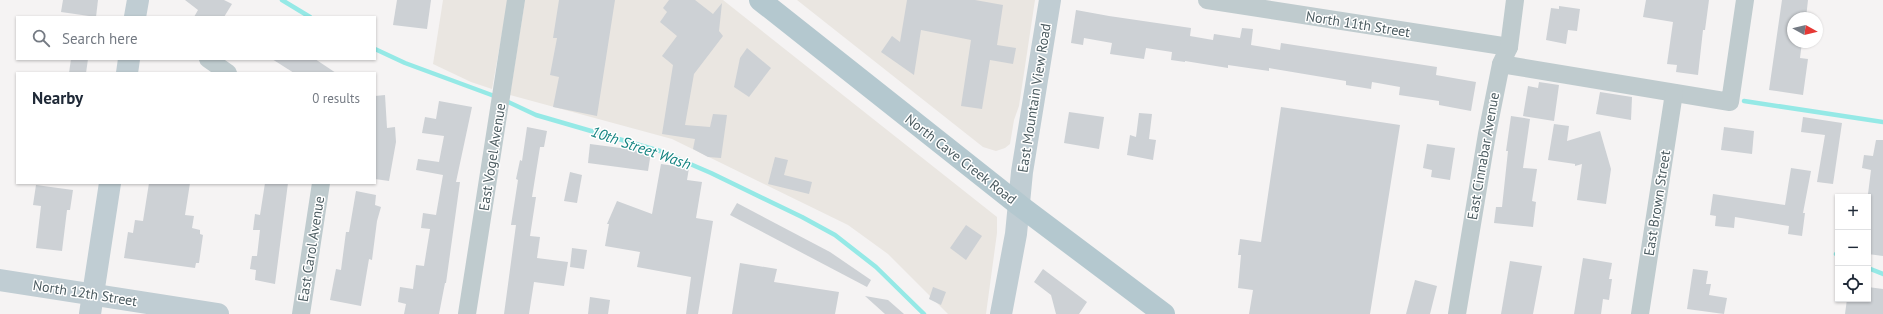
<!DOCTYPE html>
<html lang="en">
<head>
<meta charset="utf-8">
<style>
  :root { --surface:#fff; --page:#f6f6f7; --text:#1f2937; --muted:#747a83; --line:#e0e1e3 }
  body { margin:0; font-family:"PT Sans",sans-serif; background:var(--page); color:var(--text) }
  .controls { position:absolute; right:12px; bottom:12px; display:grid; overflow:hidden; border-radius:0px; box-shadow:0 1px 3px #0004 }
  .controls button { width:36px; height:36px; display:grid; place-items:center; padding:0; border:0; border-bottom:1px solid var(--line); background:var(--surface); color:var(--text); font:20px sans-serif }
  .compass { position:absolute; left:1787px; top:12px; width:36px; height:36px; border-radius:50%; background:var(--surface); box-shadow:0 1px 3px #0004; rotate:98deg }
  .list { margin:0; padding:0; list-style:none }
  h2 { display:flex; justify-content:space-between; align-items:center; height:52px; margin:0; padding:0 16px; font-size:17px }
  h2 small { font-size:13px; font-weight:400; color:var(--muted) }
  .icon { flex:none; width:22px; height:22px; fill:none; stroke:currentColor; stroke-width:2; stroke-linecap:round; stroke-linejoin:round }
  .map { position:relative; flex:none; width:1883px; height:314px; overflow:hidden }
  .search { position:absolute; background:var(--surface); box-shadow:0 1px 3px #0004; left:16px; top:16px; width:360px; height:44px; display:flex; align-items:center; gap:10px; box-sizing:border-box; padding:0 14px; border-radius:0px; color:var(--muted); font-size:15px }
  .panel { position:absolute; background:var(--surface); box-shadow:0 1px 3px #0004; left:16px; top:72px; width:360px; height:112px; border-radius:0px }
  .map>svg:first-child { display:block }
</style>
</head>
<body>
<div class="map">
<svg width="1883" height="314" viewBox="0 0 1883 314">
  <rect width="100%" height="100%" fill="#f5f3f3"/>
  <g fill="#eae6e1">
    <path d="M443,0H508L492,89L471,82L433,64Z"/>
    <path d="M525,0H723L997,217V233L986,314H948L888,254L848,225L672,139L510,95Z"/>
    <path d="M797,0H1035L1019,106L1014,120L1010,144L1005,148L996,151L983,147Z"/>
  </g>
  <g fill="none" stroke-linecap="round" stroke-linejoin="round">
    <g stroke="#95e9e6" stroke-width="4.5">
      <path d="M282,0L310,17"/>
      <path d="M375,49L405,63L497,97"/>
      <path d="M504,100L536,115L660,151L711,173L802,217L835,235L876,267L924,314"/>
      <path d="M1744,101L1883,122"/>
      <path d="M1836,254L1838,255"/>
      <path d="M1868,268L1883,274"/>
    </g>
  </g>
  <g fill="#cdd1d5">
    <path d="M63,0H98L96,17L61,12Z"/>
    <path d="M185,0H224L232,4L224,17H194L198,10Z"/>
    <path d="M397,0H431L427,29L393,25Z"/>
    <path d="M559,0H615L597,116L553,107L559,77L550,75L557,38H553Z"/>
    <path d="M669,0H695L713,14L722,3L719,31L723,36L694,74L685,125L710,127L713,114L727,115L721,158L708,157L693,149L695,139L662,134L673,65L662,56L677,36L660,22L667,12L663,8Z"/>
    <path d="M907,0H975L1003,5L997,45L1016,48L1013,64L990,60L982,109L961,106L971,40L921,30L914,75L881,52L892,36L900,42Z"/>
    <path d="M1646,0H1709L1705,30H1703L1698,75L1676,72L1677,65L1667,64L1673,22L1643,17Z"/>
    <path d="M1782,0H1808L1806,18H1793V42H1802L1800,58L1808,59L1803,95L1769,90Z"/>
    <path d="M1559,6L1580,9L1577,31L1568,30L1566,44L1546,40L1551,8L1559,9Z"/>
    <path d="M1076,10L1109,16L1191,28L1190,36L1213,40L1214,34L1240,38L1242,28L1253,29L1251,45L1280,50L1281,43L1437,67L1436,75L1476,82L1471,111L1439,105V101L1399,95L1400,87L1372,82L1371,89L1346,85V81L1269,68V71L1228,65V68L1185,61V62L1171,60L1172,52L1146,48L1144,59L1110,54L1112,43L1084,38L1083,45L1071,43Z"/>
    <path d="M747,48L771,68L749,97L734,87L740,58Z"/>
    <path d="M71,59H88L86,73H69Z"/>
    <path d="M272,59H315L336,73H294Z"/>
    <path d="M1539,82L1559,85L1554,121L1523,116L1528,86L1538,88Z"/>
    <path d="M1600,92L1632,97L1631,120L1596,114Z"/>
    <path d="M385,95L387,128L395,127L396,142L389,181L375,179V96Z"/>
    <path d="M439,101L472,107L456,182H460L446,283H445L439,314H404L406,304L398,302L400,287L413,289L416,265L424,266L430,229L421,228L423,213L436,215L443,175L416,170L418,159L439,162L444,136L422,133L425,117L436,119Z"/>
    <path d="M1281,107L1400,125L1370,314H1249L1253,290L1238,288L1241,255H1238L1240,239L1261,242Z"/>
    <path d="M1069,112L1104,117L1099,149L1064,143Z"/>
    <path d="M1139,113L1152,114L1149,139L1156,140L1153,160L1127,155L1130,135L1136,137Z"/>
    <path d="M1511,116L1530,119L1523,168L1537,169L1532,201L1536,202L1533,227L1494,223L1496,207H1502L1508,151H1506Z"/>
    <path d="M1803,117L1842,123L1833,184L1817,182L1825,135L1801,132Z"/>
    <path d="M1554,124L1569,126L1567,141L1600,131L1611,169L1606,204L1577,200L1582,164L1575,166V164L1548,160Z"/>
    <path d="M527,127L547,131L544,147H540L532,197H536L530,236L540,237L537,258L568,262L564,286L534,282L529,314H504L516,225H511L518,180L516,179L520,160L522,161Z"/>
    <path d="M1724,127L1754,131L1752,154L1721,150Z"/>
    <path d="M1876,140H1883V256L1868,254V194L1871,170L1862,168L1864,155L1873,156Z"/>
    <path d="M590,144L651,152L648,171L588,163Z"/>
    <path d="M1427,144L1455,148L1450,180L1431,177L1432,170L1423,168Z"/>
    <path d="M775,157L788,160L784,175L812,182L809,194L768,184Z"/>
    <path d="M661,164L689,168L687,180L702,182L696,218L713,221L698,314H686L691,277L637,267L640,252L605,246L609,224H607L617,201L652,214Z"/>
    <path d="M1791,168L1811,171L1803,213H1805L1802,236L1788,234L1789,226L1735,217L1734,228L1715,226L1716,216L1710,215L1713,194L1785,205Z"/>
    <path d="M570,172L582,175L577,203L564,201Z"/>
    <path d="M149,183H190L185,215L194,216L192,228L200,230V234L203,235L199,263H196L195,268L124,258L128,232L133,233L135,220L143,221Z"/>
    <path d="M265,183H288L275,284L255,280L256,270L250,269L252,256H257L260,230H253L255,214L260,215Z"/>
    <path d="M36,185L73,190L70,210H67L62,251L36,248L41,206L33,205Z"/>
    <path d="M356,191L376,195L375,205L381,207L377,221L372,260L369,259L361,306L330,300L336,269L341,270L346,232H349Z"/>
    <path d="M737,203L830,252L871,280L867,287L730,215Z"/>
    <path d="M966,225L982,236L966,260L950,248Z"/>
    <path d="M572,248L587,250L584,269L570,267Z"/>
    <path d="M1583,258L1612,263L1609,279H1612L1609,300L1603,299L1601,314H1574Z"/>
    <path d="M1510,261L1542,266L1533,314H1501Z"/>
    <path d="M740,263L777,269L774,282L839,292L835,314H732Z"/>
    <path d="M1043,269L1087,302L1079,314H1056L1051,295L1034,282Z"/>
    <path d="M1693,269L1708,271L1706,284H1711L1709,295L1727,298L1724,314L1687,309Z"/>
    <path d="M1415,280L1437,286L1430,314H1406Z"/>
    <path d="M933,287L946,292L941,305L929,299Z"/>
    <path d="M1868,287L1883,289V314H1845L1847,299H1868Z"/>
    <path d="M865,296L888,300L904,314H885Z"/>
    <path d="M590,297L610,300L608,314H588Z"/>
  </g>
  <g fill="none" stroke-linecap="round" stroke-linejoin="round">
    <g stroke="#bfcbce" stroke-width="18">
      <path d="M1207,0L1509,47"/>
      <path d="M208,59L228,73"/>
      <path d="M1501,64L1730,102L1745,0"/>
      <path d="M301,314L321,183"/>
      <path d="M467,314L516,0"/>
      <path d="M1457,314L1487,134L1501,64L1509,47L1515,0"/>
      <path d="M1640,314L1674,93"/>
    </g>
    <g stroke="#c0cdd3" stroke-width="22">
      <path d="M135,17L138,0"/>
      <path d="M127,73L129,59"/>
      <path d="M0,280L218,314"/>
      <path d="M90,314L110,183"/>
      <path d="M1001,314L1016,234L1022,172L1050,0"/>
    </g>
    <path stroke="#b4c8cf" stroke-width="22" d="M760,0L1019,205L1164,314"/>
  </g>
  <g text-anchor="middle" stroke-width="3" stroke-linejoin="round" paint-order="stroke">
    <g font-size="14" fill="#4b5b60" stroke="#fff">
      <text transform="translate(1358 24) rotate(9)" y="5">North 11th Street</text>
      <text transform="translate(1034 98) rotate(-81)" y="5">East Mountain View Road</text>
      <text transform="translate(1483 156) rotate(-80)" y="5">East Cinnabar Avenue</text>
      <text transform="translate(492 157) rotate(-81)" y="5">East Vogel Avenue</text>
      <text transform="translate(961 159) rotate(38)" y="5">North Cave Creek Road</text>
      <text transform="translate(1657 203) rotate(-81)" y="5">East Brown Street</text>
      <text transform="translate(311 249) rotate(-81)" y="5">East Carol Avenue</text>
      <text transform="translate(85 293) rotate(9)" y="5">North 12th Street</text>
    </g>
    <g font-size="15" font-style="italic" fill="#138380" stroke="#fff">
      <text transform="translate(641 148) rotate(19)" y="5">10th Street Wash</text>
    </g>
  </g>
</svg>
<div class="controls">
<button>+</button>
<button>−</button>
<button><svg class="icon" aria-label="locate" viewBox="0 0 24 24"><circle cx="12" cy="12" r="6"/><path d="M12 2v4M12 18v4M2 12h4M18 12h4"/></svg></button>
</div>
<svg class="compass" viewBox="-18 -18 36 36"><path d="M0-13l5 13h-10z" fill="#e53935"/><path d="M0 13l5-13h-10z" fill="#747a83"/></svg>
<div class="search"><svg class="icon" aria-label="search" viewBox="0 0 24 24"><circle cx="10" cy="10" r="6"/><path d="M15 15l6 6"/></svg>Search here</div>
<section class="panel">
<h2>Nearby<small>0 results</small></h2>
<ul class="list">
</ul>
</section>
</div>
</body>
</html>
